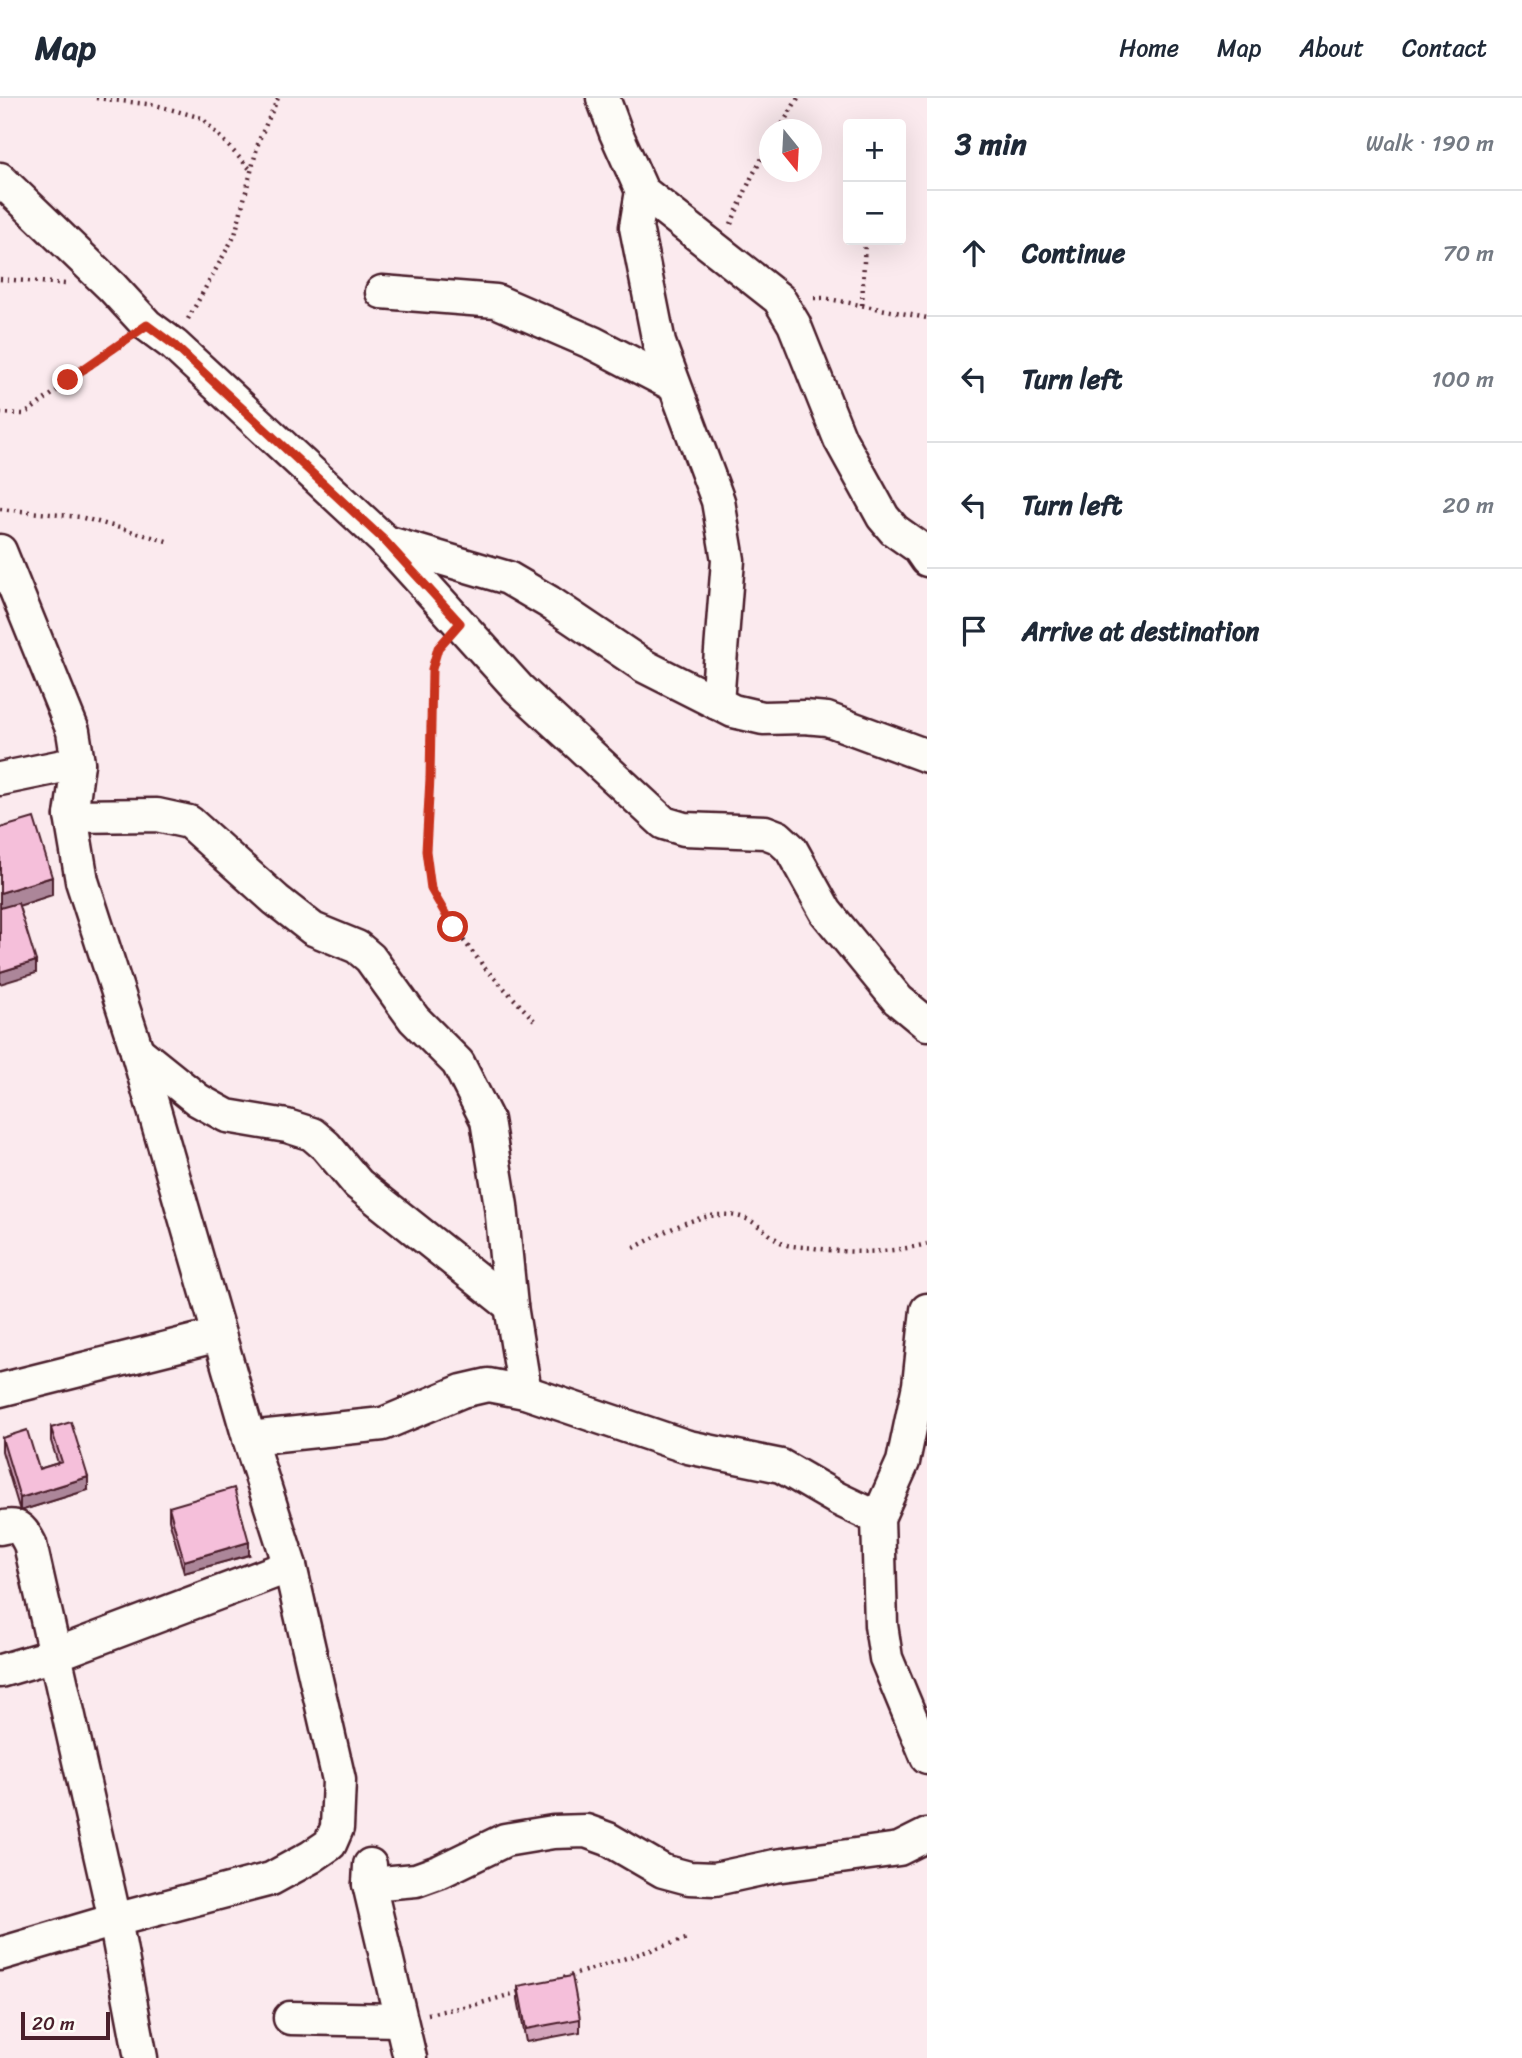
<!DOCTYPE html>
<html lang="en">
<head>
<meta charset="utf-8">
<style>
  :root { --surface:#fff; --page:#f2f2f3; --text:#1f2937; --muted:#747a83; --line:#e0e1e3 }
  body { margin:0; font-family:Sriracha,sans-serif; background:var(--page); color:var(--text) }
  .controls { position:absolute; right:21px; top:21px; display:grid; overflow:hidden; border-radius:7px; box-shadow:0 7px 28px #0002 }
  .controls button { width:63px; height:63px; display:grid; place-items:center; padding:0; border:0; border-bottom:2px solid var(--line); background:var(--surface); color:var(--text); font:35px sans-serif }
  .compass { position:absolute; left:759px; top:21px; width:63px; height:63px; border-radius:50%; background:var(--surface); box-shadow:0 7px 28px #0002; rotate:162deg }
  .scale { position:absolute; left:21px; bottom:18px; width:89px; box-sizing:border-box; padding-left:7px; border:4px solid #4a1f2b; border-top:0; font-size:19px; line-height:24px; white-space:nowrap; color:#4a1f2b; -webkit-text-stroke:5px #fdfcf7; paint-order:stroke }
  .stop { position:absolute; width:21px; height:21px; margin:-16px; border:5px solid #c8321e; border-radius:50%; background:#fff }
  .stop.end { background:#c8321e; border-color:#fff; box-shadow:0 2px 7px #0008 }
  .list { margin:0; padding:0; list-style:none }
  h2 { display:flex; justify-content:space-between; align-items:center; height:91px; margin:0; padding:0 28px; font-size:30px }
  h2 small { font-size:23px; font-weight:400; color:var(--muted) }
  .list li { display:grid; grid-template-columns:46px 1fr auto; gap:21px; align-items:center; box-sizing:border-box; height:126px; padding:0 28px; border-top:2px solid var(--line) }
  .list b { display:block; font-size:26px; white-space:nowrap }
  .list em { font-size:23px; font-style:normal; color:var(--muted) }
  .icon { flex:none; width:38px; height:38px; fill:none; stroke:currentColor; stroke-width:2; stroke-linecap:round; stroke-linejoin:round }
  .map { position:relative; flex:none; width:927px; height:1960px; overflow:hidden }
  header { display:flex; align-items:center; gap:42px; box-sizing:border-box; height:98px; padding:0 35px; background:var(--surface); border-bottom:2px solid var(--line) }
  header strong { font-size:33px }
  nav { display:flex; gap:38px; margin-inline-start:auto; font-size:24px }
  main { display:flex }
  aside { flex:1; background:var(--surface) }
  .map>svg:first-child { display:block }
</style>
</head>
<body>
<header>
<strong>Map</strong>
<nav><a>Home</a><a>Map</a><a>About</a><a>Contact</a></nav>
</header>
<main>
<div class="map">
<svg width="927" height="1960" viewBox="0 0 927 1960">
  <rect width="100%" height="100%" fill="#fbeaee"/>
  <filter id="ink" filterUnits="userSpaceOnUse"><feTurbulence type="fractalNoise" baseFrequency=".0143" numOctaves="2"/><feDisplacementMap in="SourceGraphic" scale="14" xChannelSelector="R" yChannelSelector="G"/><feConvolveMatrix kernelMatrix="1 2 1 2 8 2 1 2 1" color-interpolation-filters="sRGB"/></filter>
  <g filter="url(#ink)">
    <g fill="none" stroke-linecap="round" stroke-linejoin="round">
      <g stroke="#4a1f2b" stroke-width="37">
        <g id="minor">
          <path d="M603,0L616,35L642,93L779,201L794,226L840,341L883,419L894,432L918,449L927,462"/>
          <path d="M0,81L112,189L147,227L174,247L385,443L519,591L664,725L684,731L765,734L778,739L791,751L826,814L898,902L927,926"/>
          <path d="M642,93L636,129L659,245L718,403L728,462L717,605"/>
          <path d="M382,194L496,203L593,245L674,287"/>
          <path d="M386,444L508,480L549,504L644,568L733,613L763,620L804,619L827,621L927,658"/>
          <path d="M0,453L73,633L78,665L71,718L82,783L137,953L249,1340L290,1468L339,1682L337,1730L330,1746L311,1759L271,1781L115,1822L0,1856"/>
          <path d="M0,681L78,665"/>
          <path d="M71,718L157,717L189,724L276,802L313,831L357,849L370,860L414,921L458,965L487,1022L501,1108L511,1208L525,1294"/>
          <path d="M137,953L198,1002L227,1018L287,1028L312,1036L326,1048L358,1086L511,1208"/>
          <path d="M927,1212L919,1287L903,1364L878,1420L881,1527L886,1560L927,1659"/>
          <path d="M0,1292L219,1237"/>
          <path d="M249,1340L383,1326L462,1293L488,1287L525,1294L688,1349L781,1368L838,1401L878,1420"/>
          <path d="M0,1430C17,1425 22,1430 30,1446L115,1822L141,1960"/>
          <path d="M0,1573L54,1557L290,1468"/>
          <path d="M370,1767L369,1786L410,1960"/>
          <path d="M369,1786L416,1782L441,1773L505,1742L553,1734L586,1733L608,1741L663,1773L689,1780L715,1781L775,1768L899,1751L927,1737"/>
          <path d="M290,1920L400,1922"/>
        </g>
      </g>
      <g stroke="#4a1f2b" stroke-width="4.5" stroke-dasharray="2 5" stroke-linecap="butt">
        <path d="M96,0L155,7L202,20L251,72"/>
        <path d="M779,32L798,0"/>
        <path d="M731,126L752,78L769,48"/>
        <path d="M0,181L66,186"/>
        <path d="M814,200H824L927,220"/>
        <path d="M862,207L865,142"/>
        <path d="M188,221L235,137L259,42L278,0"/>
        <path d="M0,315L23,316L29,313L124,244"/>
        <path d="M0,411L80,419L170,444"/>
        <path d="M441,546L438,550L432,571L430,620V680L426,753L431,791L453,829L485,870L534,922"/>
        <path d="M634,1150C666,1133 715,1104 751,1123C763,1130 774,1142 787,1147C796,1149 806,1149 814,1150C853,1156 889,1155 927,1146"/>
        <path d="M557,1882L689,1840"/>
        <path d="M428,1916L478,1906L522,1893"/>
      </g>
      <use href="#minor" stroke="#fdfcf7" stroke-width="32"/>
    </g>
    <g fill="#d3a4bb" stroke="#4a1f2b" stroke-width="2">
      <path d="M51,1330L88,1392L20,1413L2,1353V1340L39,1371L58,1365L51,1343Z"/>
      <path d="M169,1409L249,1457L184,1475L169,1421Z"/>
      <path d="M518,1888L580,1921V1934L526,1944L518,1901Z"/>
    </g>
    <g fill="#ac8699" stroke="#4a1f2b" stroke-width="2">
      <path d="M52,779V797L0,814V795Z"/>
      <path d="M36,863V875L0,886V874Z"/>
      <path d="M88,1379V1392L20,1413V1400Z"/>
      <path d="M249,1444V1457L184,1475V1463Z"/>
    </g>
    <g fill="#f5bfda" stroke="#4a1f2b" stroke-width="2">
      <path d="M34,720L52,779L0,795V730Z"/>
      <path d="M18,805L36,863L0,874V810Z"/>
      <path d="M71,1324L88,1379L20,1400L2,1340L27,1332L39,1371L62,1364L51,1330Z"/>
      <path d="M234,1390L249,1444L184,1463L169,1409Z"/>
      <path d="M572,1878L580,1921L526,1931L518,1888Z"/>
    </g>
  </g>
  <g fill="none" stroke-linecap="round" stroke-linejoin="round" filter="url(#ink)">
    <path stroke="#c8321e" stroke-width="9" d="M68,282L147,227L174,247L385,443L460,525L438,550L432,571L430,680L426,753L431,791L453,829"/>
  </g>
</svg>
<div class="controls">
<button>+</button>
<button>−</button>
</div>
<svg class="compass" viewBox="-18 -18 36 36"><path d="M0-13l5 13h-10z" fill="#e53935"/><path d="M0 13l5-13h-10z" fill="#747a83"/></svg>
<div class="scale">20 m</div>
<div class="stop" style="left:453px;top:829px"></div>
<div class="stop end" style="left:68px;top:282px"></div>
</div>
<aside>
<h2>3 min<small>Walk · 190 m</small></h2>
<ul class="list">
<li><svg class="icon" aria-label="ahead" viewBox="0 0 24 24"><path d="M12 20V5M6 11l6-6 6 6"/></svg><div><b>Continue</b></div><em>70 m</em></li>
<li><svg class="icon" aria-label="left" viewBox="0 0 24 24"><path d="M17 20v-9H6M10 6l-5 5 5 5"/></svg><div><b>Turn left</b></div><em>100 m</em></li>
<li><svg class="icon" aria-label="left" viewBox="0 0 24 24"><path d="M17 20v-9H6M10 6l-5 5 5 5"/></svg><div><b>Turn left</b></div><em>20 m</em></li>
<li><svg class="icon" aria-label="arrive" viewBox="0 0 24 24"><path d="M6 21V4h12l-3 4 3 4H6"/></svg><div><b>Arrive at destination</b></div></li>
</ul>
</aside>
</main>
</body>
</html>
